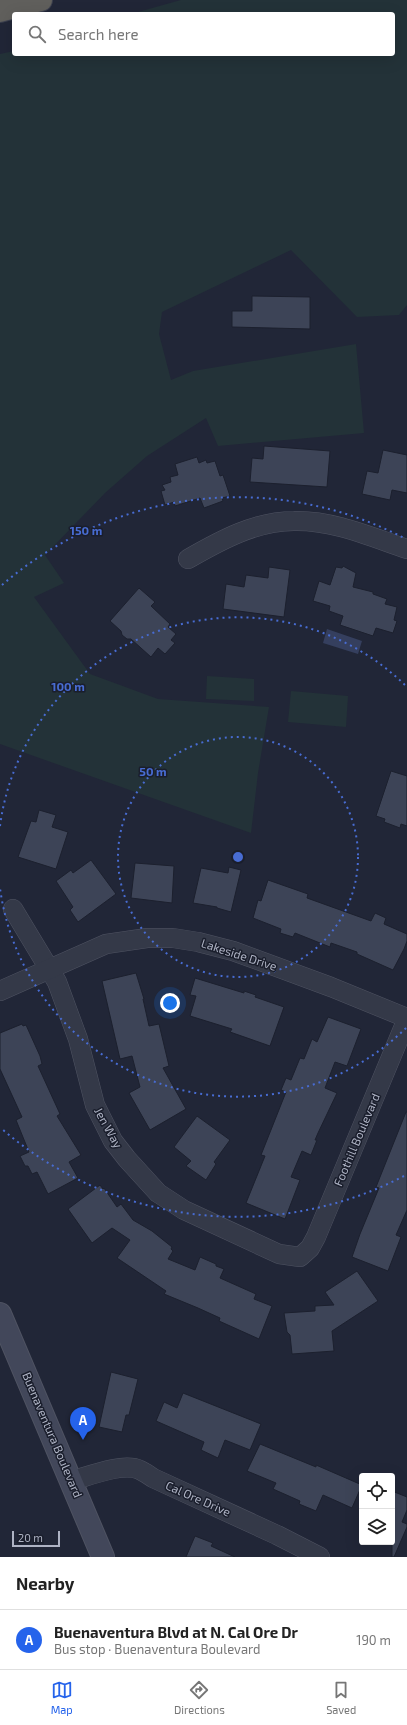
<!DOCTYPE html>
<html lang="en">
<head>
<meta charset="utf-8">
<style>
  :root { --surface:#fff; --page:#f6f6f6; --text:#222; --muted:#767676; --line:#e0e0e0; --accent:#2563eb }
  body { margin:0; font-family:"Exo 2",sans-serif; background:var(--page); color:var(--text) }
  .controls { position:absolute; right:12px; bottom:12px; display:grid; overflow:hidden; border-radius:4px; box-shadow:0 4px 16px #0002 }
  .controls button { width:36px; height:36px; display:grid; place-items:center; padding:0; border:0; border-bottom:1px solid var(--line); background:var(--surface); color:var(--text); font:20px sans-serif }
  .scale { position:absolute; left:12px; bottom:10px; width:48px; box-sizing:border-box; padding-left:4px; border:2px solid #aeb3c4; border-top:0; font-size:11px; line-height:14px; white-space:nowrap; color:#aeb3c4; -webkit-text-stroke:3px #1a1e2c; paint-order:stroke }
  .you { position:absolute; left:170px; top:1003px; width:14px; height:14px; margin:-10px; border:3px solid #fff; border-radius:50%; background:#1a73e8; box-shadow:0 0 0 6px #1a73e833 }
  .badge { display:grid; place-items:center; width:26px; height:26px; border-radius:50%; background:var(--accent); color:#fff; font-size:13px; font-weight:700 }
  .pin { position:absolute; translate:-50% -33px; filter:drop-shadow(0 1px 2px #0008) }
  .pin::after { content:''; position:absolute; top:21px; width:14px; height:12px; background:inherit; clip-path:polygon(0 0,100% 0,50% 100%) }
  .list { margin:0; padding:0; list-style:none }
  h2 { display:flex; justify-content:space-between; align-items:center; height:52px; margin:0; padding:0 16px; font-size:17px }
  h2 small { font-size:13px; font-weight:400; color:var(--muted) }
  .list li { display:grid; grid-template-columns:26px 1fr auto; gap:12px; align-items:center; box-sizing:border-box; height:60px; padding:0 16px; border-top:1px solid var(--line) }
  .list b { display:block; font-size:15px; white-space:nowrap }
  .list p { margin:0; font-size:13px; white-space:nowrap; color:var(--muted) }
  .list em { font-size:13px; font-style:normal; color:var(--muted) }
  .icon { flex:none; width:22px; height:22px; fill:none; stroke:currentColor; stroke-width:2; stroke-linecap:round; stroke-linejoin:round }
  .map { position:relative; flex:none; width:407px; height:1557px; overflow:hidden }
  .search { position:absolute; background:var(--surface); box-shadow:0 4px 16px #0002; left:12px; right:12px; top:12px; height:44px; display:flex; align-items:center; gap:10px; box-sizing:border-box; padding:0 14px; border-radius:4px; color:var(--muted); font-size:15px }
  .sheet { height:112px; background:var(--surface) }
  nav { display:flex; justify-content:space-around; align-items:center; box-sizing:border-box; height:56px; border-top:1px solid var(--line); background:var(--surface); font-size:11px; color:var(--muted) }
  nav a { display:grid; justify-items:center; gap:2px }
  nav .on { color:var(--accent) }
  .map>svg:first-child { display:block }
</style>
</head>
<body>
<div class="map">
<svg width="407" height="1557" viewBox="0 0 407 1557">
  <rect width="100%" height="100%" fill="#212637"/>
  <g fill="#233238">
    <path d="M181,0H407V305L399,315L357,317L291,250L162,312L159,334L171,380L193,371L356,344L364,433L218,446L206,418L147,456L105,493L45,555L64,583L34,597L90,674L158,699L269,707L258,773L251,833L0,744V54L14,51V54H393V14H131Z"/>
    <path d="M207,676L254,679V701L206,699Z"/>
    <path d="M291,691L348,696L346,727L288,722Z"/>
  </g>
  <path fill="#353f5e" d="M327,629L362,641L358,654L323,643Z"/>
  <g fill="#3d4457" stroke="#1c202e">
    <path d="M252,296L310,297V329L232,327V311H252Z"/>
    <path d="M264,446L330,451L327,487L250,482L252,458L263,459Z"/>
    <path d="M383,450L407,455V493L392,490L390,500L362,494L367,471L378,473Z"/>
    <path d="M197,457L199,463L206,460L207,463L215,461L220,476L223,475L230,496L222,498L223,501L204,508L200,498L175,506L174,502L165,505L161,491L165,490L162,485L171,482L170,477L178,475L175,464Z"/>
    <path d="M343,566L356,573L353,587L373,592V594L387,599L385,604L397,607L394,620L397,621L393,633L376,628L373,636L340,625L343,616L329,611L330,606L313,601L319,581L330,585L336,567L342,568Z"/>
    <path d="M269,567L290,570L284,617L223,609L226,584L244,587L246,575L268,578Z"/>
    <path d="M139,588L155,602L151,606L170,624L168,627L176,634L171,640L175,643L165,654L158,648L151,657L131,639H127L122,635L121,631L110,621Z"/>
    <path d="M391,771L407,776V826L401,824L400,828L384,822L385,819L376,816Z"/>
    <path d="M39,810L56,815L52,827L68,832L56,869L18,857L31,821L36,822Z"/>
    <path d="M91,860L116,894L78,922L70,910L73,907L56,881L71,870L73,873Z"/>
    <path d="M135,863L174,866L172,903L131,898Z"/>
    <path d="M229,867L241,870L231,912L217,908V907L193,903L201,868L228,873Z"/>
    <path d="M268,880L308,894L307,898L371,921L375,913L386,918L384,924L407,934V941L404,949L393,970L357,954V952L331,943L330,947L295,933L293,937L280,933L281,929L253,918L258,900L261,901Z"/>
    <path d="M136,973L144,999H143L149,1026L159,1024L169,1066L163,1068L186,1109L150,1130L129,1093L140,1087L132,1056L120,1059L102,981Z"/>
    <path d="M195,978L244,993V991L256,995L255,997L284,1007L270,1046L230,1032L232,1029L190,1016L196,996L190,995Z"/>
    <path d="M328,1017L361,1029L347,1066L335,1062L325,1088L337,1093L318,1133L315,1140H317L311,1155L302,1151L291,1177L300,1180L285,1219L246,1203L265,1156L261,1155L286,1092L281,1090L286,1078L291,1080L300,1058L304,1059L312,1039L317,1042Z"/>
    <path d="M22,1024L23,1026L26,1025L40,1056L42,1064L38,1066L60,1114L57,1116L81,1155L69,1162L78,1178L48,1194L37,1172L32,1174L28,1166H25L20,1156L29,1152L16,1120L22,1117L0,1069V1033Z"/>
    <path d="M406,1112H407V1210L396,1235L401,1237L388,1271L352,1257L360,1234L379,1188L376,1187Z"/>
    <path d="M197,1116L230,1140L214,1162L216,1164L206,1180L186,1166L191,1161L174,1147Z"/>
    <path d="M100,1185L103,1189L104,1188L117,1207L121,1204L133,1220L152,1231L172,1247L171,1249L173,1251L168,1259L195,1270L200,1257L216,1264V1266L224,1269L220,1278L256,1294L254,1299L272,1306L259,1339L219,1321L220,1318L198,1308L164,1294L166,1291L117,1258L130,1240L112,1228L92,1243L68,1209Z"/>
    <path d="M357,1271L378,1301L332,1331L334,1351L292,1354L290,1335L287,1332L284,1313L315,1311V1306L334,1305L325,1292Z"/>
    <path d="M111,1372L138,1379L129,1415H126L122,1432L99,1427Z"/>
    <path d="M183,1393L261,1424L250,1450L225,1440L218,1458L201,1450L204,1442L156,1421L164,1402L177,1408Z"/>
    <path d="M260,1444L316,1467V1465L362,1485L352,1508L323,1495L316,1511L299,1504L300,1501L273,1489L276,1483L247,1471Z"/>
    <path d="M392,1491L407,1497V1510L402,1522L407,1524V1527L394,1557H392Z"/>
    <path d="M195,1536L213,1543L211,1546L235,1557H186Z"/>
  </g>
  <g fill="none" stroke-linecap="round" stroke-linejoin="round">
    <g stroke="#4f5362" stroke-width="20">
      <g id="minor">
        <path d="M188,559C221,540 256,521 294,521C333,520 371,537 407,549"/>
        <path d="M13,909L57,982L78,1039L95,1105L113,1141L127,1159L158,1193L184,1210L279,1254L300,1257L310,1248L316,1237L407,1019"/>
        <path d="M0,991L106,944L147,938H173L198,942L233,951L331,987L407,1018"/>
        <path d="M71,1481C89,1476 123,1462 140,1470C144,1472 149,1475 153,1478L277,1535L320,1557"/>
      </g>
    </g>
    <g stroke="#4f5362" stroke-width="24">
      <path id="secondary" d="M0,1314L103,1557"/>
    </g>
    <g stroke="#3c404f" stroke-width="24">
      <path id="trunk" d="M0,11L41,0"/>
    </g>
    <use href="#minor" stroke="#343948" stroke-width="19"/>
    <use href="#secondary" stroke="#42475a" stroke-width="22"/>
    <use href="#trunk" stroke="#605f5c" stroke-width="22"/>
  </g>
  <g fill="none" stroke="#486cd2" stroke-width="2" stroke-dasharray="2 4">
    <circle cx="238" cy="857" r="120"/>
    <path d="M406 1028A240 240 0 0 1 0 888M0 826A240 240 0 0 1 406 686"/>
    <path d="M404 1176A360 360 0 0 1 2 1129M2 585A360 360 0 0 1 404 538"/>
  </g>
  <g text-anchor="middle" stroke-width="3" stroke-linejoin="round" paint-order="stroke">
    <g font-size="12" fill="#aeb3c4" stroke="#1a1e2c">
      <text transform="translate(239 955) rotate(18)" y="4">Lakeside Drive</text>
      <text transform="translate(108 1128) rotate(61)" y="4">Jen Way</text>
      <text transform="translate(357 1140) rotate(-67)" y="4">Foothill Boulevard</text>
      <text transform="translate(52 1435) rotate(67)" y="4">Buenaventura Boulevard</text>
      <text transform="translate(198 1499) rotate(24)" y="4">Cal Ore Drive</text>
    </g>
  </g>
  <circle cx="238" cy="857" r="6" fill="#486cd2" stroke="#1a1e2c" stroke-width="2"/>
  <g font-size="12" text-anchor="middle" font-weight="bold" fill="#486cd2" stroke="#1a1e2c" stroke-width="3" stroke-linejoin="round" paint-order="stroke">
    <text x="86" y="535">150 m</text>
    <text x="68" y="691">100 m</text>
    <text x="153" y="776">50 m</text>
  </g>
</svg>
<div class="controls">
<button><svg class="icon" aria-label="locate" viewBox="0 0 24 24"><circle cx="12" cy="12" r="6"/><path d="M12 2v4M12 18v4M2 12h4M18 12h4"/></svg></button>
<button><svg class="icon" aria-label="layers" viewBox="0 0 24 24"><path d="M12 4l9 5-9 5-9-5zM3 14l9 5 9-5"/></svg></button>
</div>
<div class="scale">20 m</div>
<div class="you"></div>
<div class="pin badge" style="left:83px;top:1440px">A</div>
<div class="search"><svg class="icon" aria-label="search" viewBox="0 0 24 24"><circle cx="10" cy="10" r="6"/><path d="M15 15l6 6"/></svg>Search here</div>
</div>
<section class="sheet">
<h2>Nearby<small></small></h2>
<ul class="list">
<li><span class="badge">A</span><div><b>Buenaventura Blvd at N. Cal Ore Dr</b><p>Bus stop · Buenaventura Boulevard</p></div><em>190 m</em></li>
</ul>
</section>
<nav>
<a class="on"><svg class="icon" aria-label="map" viewBox="0 0 24 24"><path d="M3 6l6-2 6 2 6-2v14l-6 2-6-2-6 2zM9 4v14M15 6v14"/></svg>Map</a>
<a><svg class="icon" aria-label="directions" viewBox="0 0 24 24"><path d="M12 3l9 9-9 9-9-9zM9 14v-3h6M13 9l2 2-2 2"/></svg>Directions</a>
<a><svg class="icon" aria-label="saved" viewBox="0 0 24 24"><path d="M7 4h10v16l-5-4-5 4z"/></svg>Saved</a>
</nav>
</body>
</html>
